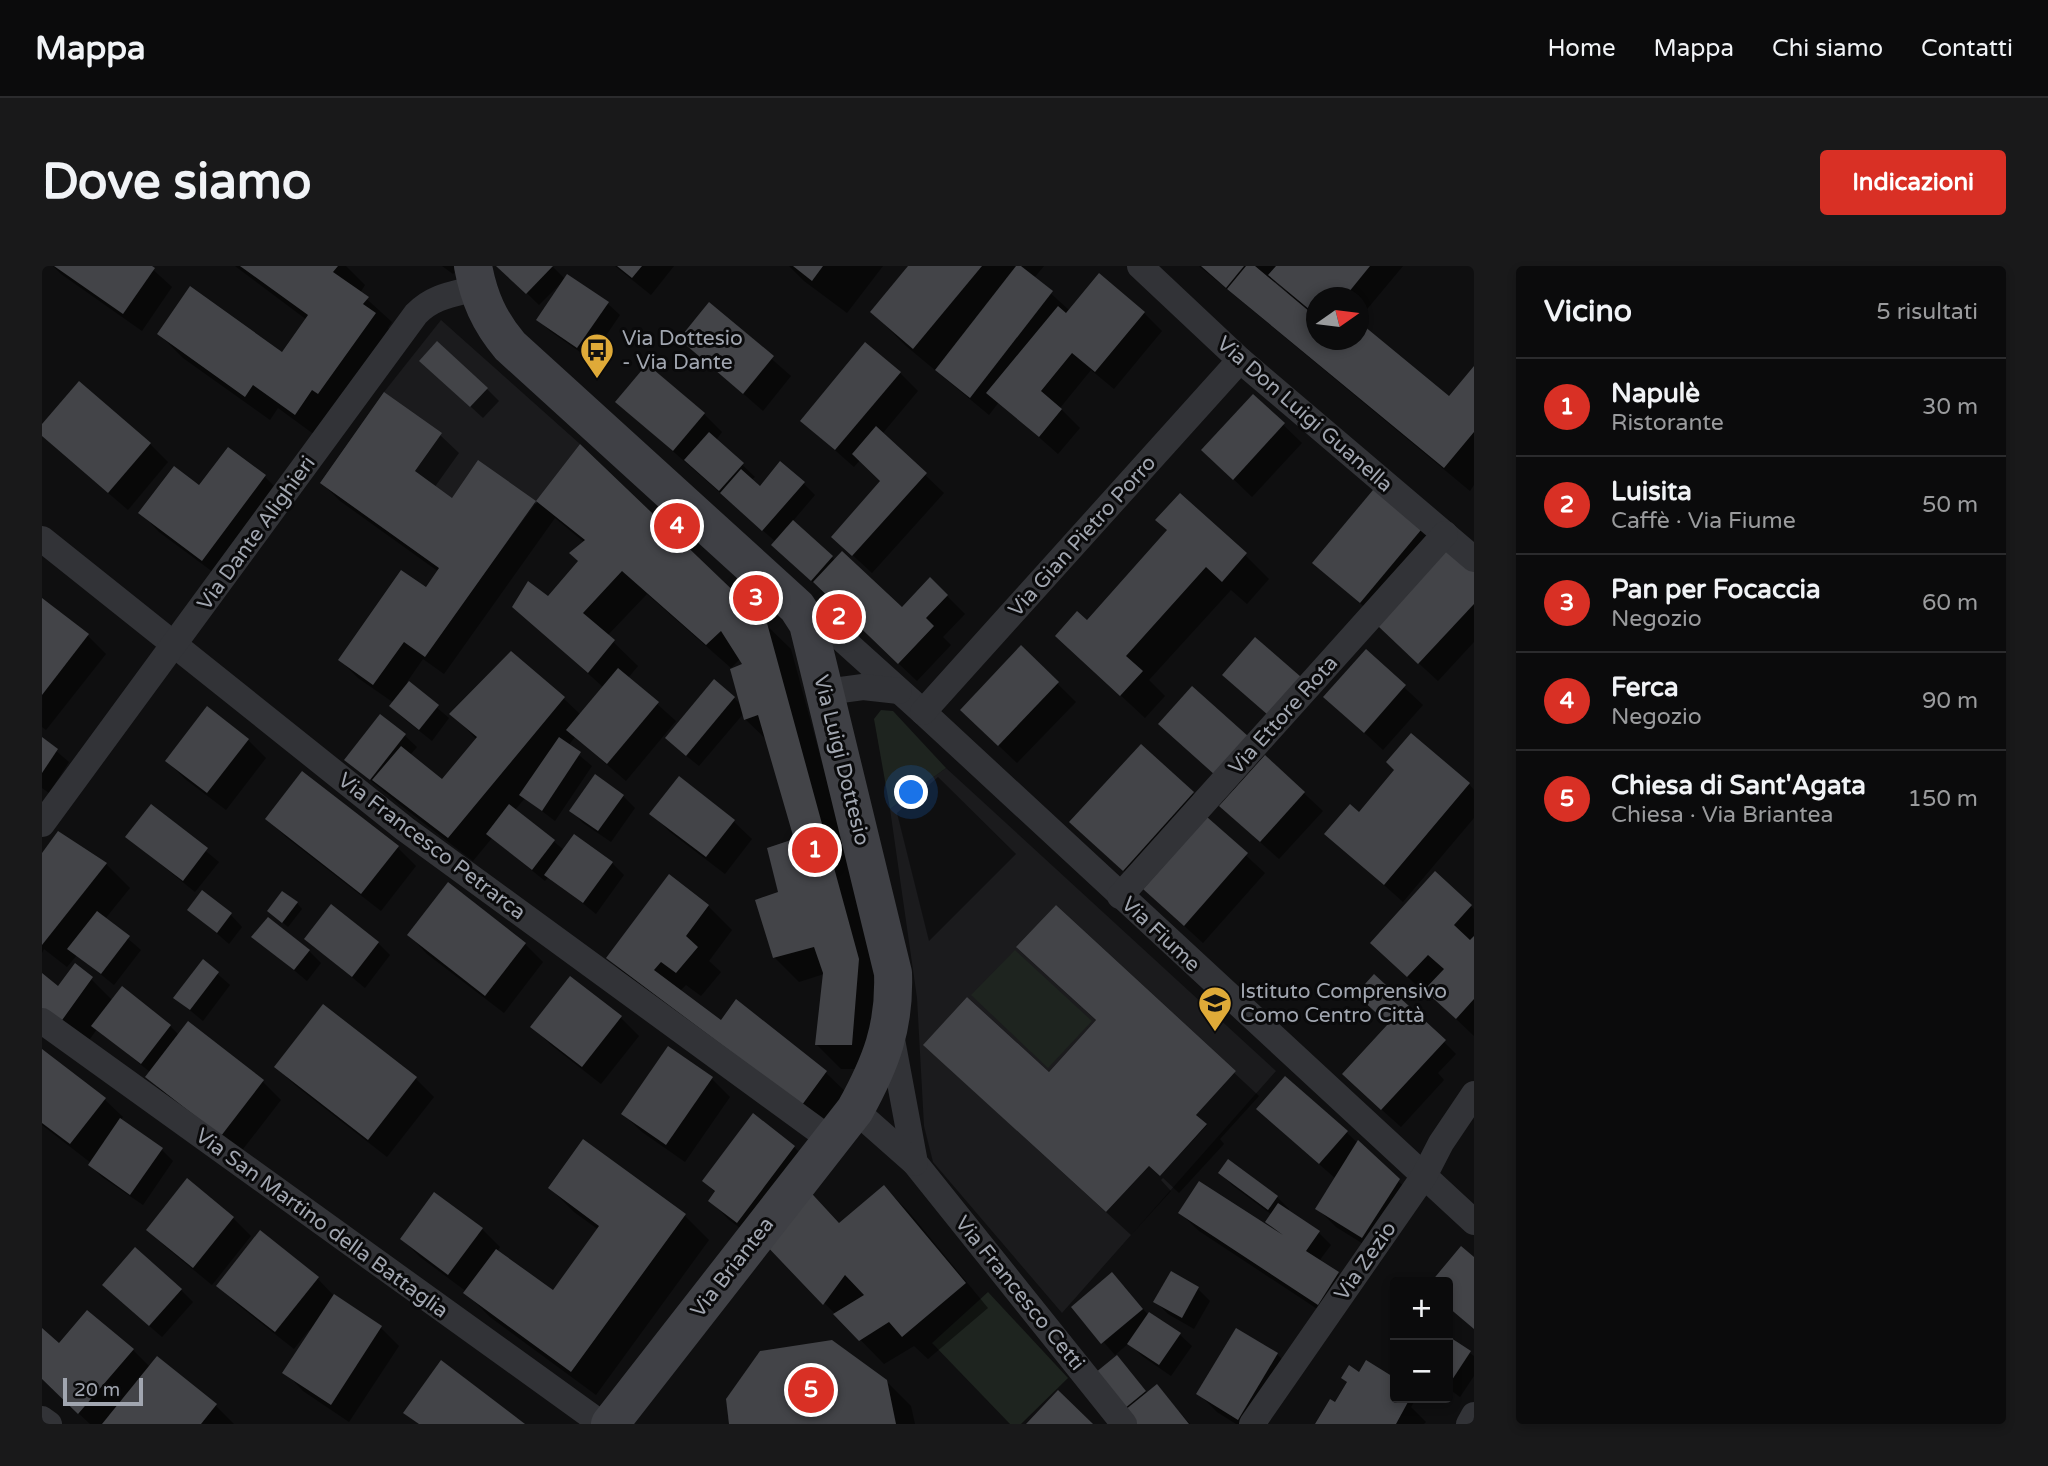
<!DOCTYPE html>
<html lang="it">
<head>
<meta charset="utf-8">
<style>
  :root { --surface:#0b0b0c; --page:#19191a; --text:#f1f3f6; --muted:#9a9b9d; --line:#2b2b2d; --accent:#d93025 }
  body { margin:0; font-family:"Varela Round",sans-serif; background:var(--page); color:var(--text) }
  .controls { position:absolute; right:21px; bottom:21px; display:grid; overflow:hidden; border-radius:7px; box-shadow:0 4px 10px #0003 }
  .controls button { width:63px; height:63px; display:grid; place-items:center; padding:0; border:0; border-bottom:2px solid var(--line); background:var(--surface); color:var(--text); font:35px sans-serif }
  .compass { position:absolute; left:1264px; top:21px; width:63px; height:63px; border-radius:50%; background:var(--surface); box-shadow:0 4px 10px #0003; rotate:76deg }
  .scale { position:absolute; left:21px; bottom:18px; width:80px; box-sizing:border-box; padding-left:7px; border:4px solid #a1a6b0; border-top:0; font-size:19px; line-height:24px; white-space:nowrap; color:#a1a6b0; -webkit-text-stroke:5px #0a0a0b; paint-order:stroke }
  .you { position:absolute; left:870px; top:527px; width:24px; height:24px; margin:-18px; border:5px solid #fff; border-radius:50%; background:#1a73e8; box-shadow:0 0 0 10px #1a73e833 }
  .badge { display:grid; place-items:center; width:46px; height:46px; border-radius:50%; background:var(--accent); color:#fff; font-size:23px; font-weight:700 }
  .pin { position:absolute; translate:-50% -50%; border:4px solid #fff; box-shadow:0 2px 7px #0006 }
  .list { margin:0; padding:0; list-style:none }
  h2 { display:flex; justify-content:space-between; align-items:center; height:91px; margin:0; padding:0 28px; font-size:30px }
  h2 small { font-size:23px; font-weight:400; color:var(--muted) }
  .list li { display:grid; grid-template-columns:46px 1fr auto; gap:21px; align-items:center; box-sizing:border-box; height:98px; padding:0 28px; border-top:2px solid var(--line) }
  .list b { display:block; font-size:26px; white-space:nowrap }
  .list p { margin:0; font-size:23px; white-space:nowrap; color:var(--muted) }
  .list em { font-size:23px; font-style:normal; color:var(--muted) }
  .map { position:relative; flex:none; width:1432px; height:1158px; overflow:hidden; border-radius:7px }
  header { display:flex; align-items:center; gap:42px; box-sizing:border-box; height:98px; padding:0 35px; background:var(--surface); border-bottom:2px solid var(--line) }
  header strong { font-size:33px }
  nav { display:flex; gap:38px; margin-inline-start:auto; font-size:24px }
  .intro { display:flex; align-items:center; justify-content:space-between; box-sizing:border-box; height:168px; padding:0 42px }
  h1 { margin:0; font-size:49px }
  .button { padding:18px 32px; border-radius:7px; background:var(--accent); color:#fff; font-size:24px; font-weight:700 }
  main { display:flex; gap:42px; padding:0 42px }
  aside { flex:1; background:var(--surface); border-radius:7px; box-shadow:0 4px 10px #0003 }
  .map>svg:first-child { display:block }
</style>
</head>
<body>
<header>
<strong>Mappa</strong>
<nav><a>Home</a><a>Mappa</a><a>Chi siamo</a><a>Contatti</a></nav>
</header>
<div class="intro"><h1>Dove siamo</h1><a class="button">Indicazioni</a></div>
<main>
<div class="map">
<svg width="1432" height="1158" viewBox="0 0 1432 1158">
  <rect width="100%" height="100%" fill="#0f0f10"/>
  <g fill="#1b1b1d" fill-rule="evenodd">
    <path d="M399,54L538,178L429,325L278,217L342,126Z"/>
    <path d="M904,502L1234,805L1020,1047L891,896L882,860L875,732L848,543ZM896,511L974,588L887,675L855,547ZM1014,639L1194,805L1154,849L1165,859L1118,910L1107,900L1064,946L882,779L925,731L1007,806L1054,754L975,682Z"/>
  </g>
  <g fill="#1e241f">
    <path d="M839,444L851,445L904,502L848,543L832,453Z"/>
    <path d="M973,684L1050,755L1006,802L929,729Z"/>
    <path d="M946,1026L1026,1112L979,1158H968L890,1077Z"/>
  </g>
  <g fill="#0007" fill-rule="evenodd">
    <path d="M11,0H107L130,21L100,65L19,8Z"/>
    <path d="M193,0H304L323,19L318,27L350,56L346,62L357,72L277,172L236,142L228,154L141,92L117,68L241,89L265,54Z"/>
    <path d="M400,0H418L411,8Z"/>
    <path d="M457,0H510L523,13L565,37L578,49L548,93L508,65L496,53L519,20L517,19L497,39Z"/>
    <path d="M573,0H632L609,29Z"/>
    <path d="M747,0H841L805,47L762,15Z"/>
    <path d="M869,0H1002L992,12L1028,45L1102,47L1120,65L1072,123L1049,104L1018,142L1038,162L1016,188L957,136L947,149L864,80L830,46Z"/>
    <path d="M1157,0H1361L1316,54V32H1274V74H1316L1407,133L1432,103V219L1428,225ZM1234,15L1245,26L1243,28L1231,18Z"/>
    <path d="M668,39L749,110L721,145L639,73Z"/>
    <path d="M392,107L445,123L457,135L441,152Z"/>
    <path d="M858,107L876,125L840,168L902,227L830,307L791,271L840,215L818,194L812,201L760,155Z"/>
    <path d="M1211,130L1260,177L1210,231L1180,202Z"/>
    <path d="M575,136L662,148L680,166L674,174L713,211L709,214L718,223L761,217L773,229L750,256L794,295L860,344L905,330L923,348L901,371L909,379L875,415L744,291L734,276Z"/>
    <path d="M0,161L108,178L126,196L86,244L15,183L0,168Z"/>
    <path d="M398,169L417,187L392,222L410,234L437,196L494,238L538,180L749,383L840,718L833,803H799L775,779L782,708L757,716L732,691L739,627L754,574L726,475L703,453L702,447L657,500L637,484L692,432L700,440L702,399L698,393L689,402L605,328L565,370L596,400L586,412L634,455L584,515L533,471L526,480L550,500L513,555L483,532L473,544L522,584L532,570L570,597L582,609L554,648L507,610L503,615L450,572L431,595L357,538L304,494L362,469L375,481L368,489L400,515L435,474L410,448L521,432L539,449L562,422L473,341L506,332L538,295L542,276L513,252L402,408L381,393L365,416L407,452L390,475L361,452L349,440L352,437L316,412L298,394L384,324L397,306L298,235L280,217Z"/>
    <path d="M223,211L241,229L179,312L117,266L99,247L158,221Z"/>
    <path d="M1336,220L1432,308V376L1396,415L1357,379L1337,354L1273,297Z"/>
    <path d="M1127,265L1203,289L1227,313L1205,338L1189,324L1107,414L1123,430L1103,452L1015,370L1045,356Z"/>
    <path d="M1,335L46,370L64,388L4,464L0,461Z"/>
    <path d="M979,382L1034,436L975,497L938,462Z"/>
    <path d="M1324,386L1381,439L1341,484L1284,431Z"/>
    <path d="M1206,472L1223,491L1281,545L1237,593L1198,558L1192,525L1137,476Z"/>
    <path d="M0,473L27,496L7,527L0,522Z"/>
    <path d="M206,474L224,492L184,544L143,513L125,495Z"/>
    <path d="M1354,505L1427,518L1432,524V552L1361,636L1285,568L1317,548Z"/>
    <path d="M261,507L356,582L374,600L339,645L244,571L225,553Z"/>
    <path d="M553,511L581,530L593,542L569,576L541,557L529,544Z"/>
    <path d="M1151,528L1169,546L1163,552L1223,607L1161,677L1048,574Z"/>
    <path d="M109,540L177,596L153,626L85,571Z"/>
    <path d="M610,548L691,555L710,573L683,608L628,566Z"/>
    <path d="M0,590L64,598L88,622L63,653L99,684L72,719L35,689L25,701L2,683L0,687Z"/>
    <path d="M1393,607L1432,643V770L1392,732L1390,734L1330,677Z"/>
    <path d="M255,637L260,643L246,661L233,650Z"/>
    <path d="M666,640L690,664L667,695L679,706L659,730L644,719L638,725L679,756L783,806L808,830L785,862L590,716L566,692Z"/>
    <path d="M1014,641L1217,830L1178,873L1182,878L1137,927L1121,912L1119,914L1129,925L1089,969L908,803L1007,808L1055,755L1001,705Z"/>
    <path d="M147,643L188,648L200,661L187,678Z"/>
    <path d="M367,669L483,678L501,696L462,747L385,688Z"/>
    <path d="M212,671L267,685L279,697L265,715Z"/>
    <path d="M264,673L336,677L348,689L323,722Z"/>
    <path d="M162,696L188,719L161,755L133,732Z"/>
    <path d="M0,710L17,723L49,713L71,735L128,760L137,769L146,757L221,816L239,834L198,887L123,829L105,810L108,806L55,763L43,780L0,745Z"/>
    <path d="M578,751L597,770L559,818L509,779L491,761Z"/>
    <path d="M1402,776L1414,788L1396,807L1402,814L1359,861L1320,826Z"/>
    <path d="M0,785L62,833L81,851L78,854L119,883L131,895L101,939L60,911L48,899L49,897L0,859Z"/>
    <path d="M234,801L374,813L392,831L345,891L253,819Z"/>
    <path d="M669,812L688,831L643,896L600,866L581,848Z"/>
    <path d="M1235,861L1304,866L1375,933L1339,989L1294,961L1275,942L1294,913Z"/>
    <path d="M542,876L643,950L667,974L554,1129L448,1051L424,1027L425,1026L378,991L360,973L440,963L458,981L455,986L511,1027L557,964L532,946L508,922Z"/>
    <path d="M752,881L770,899L714,974L686,953L668,934L674,927L662,915Z"/>
    <path d="M1178,907L1235,931L1247,943L1246,945L1277,967L1289,979L1277,995L1296,1008L1315,1026L1295,1056L1157,965L1138,947L1236,966L1226,956L1230,949L1190,919Z"/>
    <path d="M760,919L799,959L842,921L866,945L946,1042L886,1093L872,1080L842,1098L720,973Z"/>
    <path d="M191,952L209,970L170,1019L125,982L106,964Z"/>
    <path d="M1130,1008L1156,1023L1168,1035L1152,1063L1126,1048L1114,1036Z"/>
    <path d="M275,1012L293,1031L339,1062L357,1080L307,1156L261,1125L243,1106L270,1065L267,1064L252,1083L195,1038L177,1020Z"/>
    <path d="M1082,1020L1107,1050L1137,1068L1150,1080L1129,1110L1100,1090L1087,1077L1073,1089L1031,1041Z"/>
    <path d="M139,1024L151,1036L120,1071L74,1031Z"/>
    <path d="M0,1064L18,1079L91,1084L108,1101L174,1140L192,1158H48L0,1113Z"/>
    <path d="M1406,1072L1432,1090V1110L1418,1131L1406,1122Z"/>
    <path d="M1235,1088L1253,1107L1223,1158H1194L1175,1146L1157,1128Z"/>
    <path d="M1325,1097L1353,1114V1132L1374,1133L1369,1141L1384,1156L1382,1158H1275L1294,1138L1306,1117L1318,1108Z"/>
    <path d="M1087,1104L1106,1128L1115,1120L1148,1158H1097L1055,1108Z"/>
    <path d="M844,1115L869,1140L873,1158H689Z"/>
  </g>
  <g fill="#434448">
    <path d="M12,0H110L113,2L81,48Z"/>
    <path d="M198,0H296L291,6L327,31L321,38L334,47L276,128L270,124L253,149L211,119L203,131L115,68L148,20L240,86L266,49Z"/>
    <path d="M454,0H511L484,28Z"/>
    <path d="M575,0H600L590,12Z"/>
    <path d="M751,0H781L770,15Z"/>
    <path d="M866,0H940L871,83L828,46Z"/>
    <path d="M974,0H979L1011,25L928,132L893,104Z"/>
    <path d="M1159,0H1202L1184,22Z"/>
    <path d="M1204,0H1213L1274,51V74H1316V55L1407,130L1432,100V166L1402,202L1185,23Z"/>
    <path d="M1234,0H1328L1302,32H1274V49L1226,9Z"/>
    <path d="M1057,7L1103,46L1053,106L1030,87L999,125L1020,143L997,171L944,127L1016,40L1024,47Z"/>
    <path d="M525,8L567,36L535,82L494,54Z"/>
    <path d="M667,36L732,90L701,128L637,73Z"/>
    <path d="M395,75L446,122L428,141L377,95Z"/>
    <path d="M823,76L859,106L793,184L758,155Z"/>
    <path d="M605,98L663,147L631,185L573,136Z"/>
    <path d="M37,115L109,177L66,227L0,170V158Z"/>
    <path d="M342,126L400,167L373,205L410,232L436,194L494,235L383,391L362,376L331,419L296,394L359,304L384,321L397,302L278,217Z"/>
    <path d="M1211,128L1243,157L1191,214L1159,184Z"/>
    <path d="M834,160L885,207L810,290L789,271L838,215L810,188Z"/>
    <path d="M667,166L702,197L677,225L642,194Z"/>
    <path d="M538,178L725,357L817,693L810,779H773L781,707L772,681L731,692L713,634L736,626L725,582L752,573L716,449L702,454L688,403L700,398L679,365L664,379L580,305L541,347L573,374L546,407L470,341L486,315L506,330L536,295L527,287L543,274L494,235Z"/>
    <path d="M186,181L224,209L160,295L96,247L132,200L157,219Z"/>
    <path d="M738,195L763,216L720,265L678,227L699,203L718,220Z"/>
    <path d="M1336,218L1384,258L1318,337L1270,297Z"/>
    <path d="M1138,227L1205,287L1180,316L1164,301L1084,390L1101,405L1078,430L1013,370L1035,345L1045,354L1125,264L1113,254Z"/>
    <path d="M751,254L791,290L769,315L729,279Z"/>
    <path d="M1406,281L1432,305V338L1376,398L1336,360Z"/>
    <path d="M800,285L860,341L888,311L906,329L884,352L892,360L856,398L771,316Z"/>
    <path d="M0,332L47,368L0,429Z"/>
    <path d="M1213,371L1259,411L1226,449L1180,409Z"/>
    <path d="M979,379L1017,416L956,480L918,444Z"/>
    <path d="M1324,383L1364,419L1322,467L1281,431Z"/>
    <path d="M469,385L523,431L406,572L330,514L359,480L400,513L435,471L407,448Z"/>
    <path d="M576,402L617,436L565,498L524,464Z"/>
    <path d="M672,413L693,431L644,490L623,472Z"/>
    <path d="M367,415L397,439L377,464L347,440Z"/>
    <path d="M1150,420L1207,471L1173,509L1116,458Z"/>
    <path d="M165,440L207,473L165,527L123,495Z"/>
    <path d="M338,448L364,468L328,514L302,494Z"/>
    <path d="M1369,467L1428,517L1342,619L1282,568L1308,538L1317,546L1352,504L1344,496Z"/>
    <path d="M0,471L16,483L0,507Z"/>
    <path d="M517,471L539,486L500,545L477,529Z"/>
    <path d="M1099,478L1152,526L1081,605L1027,556Z"/>
    <path d="M1223,489L1263,526L1218,576L1177,540Z"/>
    <path d="M260,505L357,580L319,628L223,553Z"/>
    <path d="M553,508L582,529L556,565L527,545Z"/>
    <path d="M637,510L693,554L664,591L607,548Z"/>
    <path d="M109,538L166,582L141,615L83,571Z"/>
    <path d="M467,538L513,574L490,604L444,568Z"/>
    <path d="M1165,551L1206,587L1142,660L1101,623Z"/>
    <path d="M16,565L65,597L0,679V587Z"/>
    <path d="M532,568L571,596L541,637L502,609Z"/>
    <path d="M1393,605L1430,639L1412,659L1428,674L1432,670V733L1414,753L1382,724L1402,703L1386,689L1365,711L1328,677Z"/>
    <path d="M627,608L667,639L644,670L656,681L634,707L619,696L612,704L679,754L694,733L785,805L760,839L564,692Z"/>
    <path d="M406,616L484,677L443,730L365,669Z"/>
    <path d="M160,624L190,647L175,667L145,644Z"/>
    <path d="M240,625L256,636L240,657L225,645Z"/>
    <path d="M289,638L337,676L310,711L262,673Z"/>
    <path d="M1014,639L1194,805L1154,849L1165,858L1118,910L1107,900L1064,946L881,779L925,731L1007,806L1054,754L974,681Z"/>
    <path d="M55,645L88,670L59,708L25,683Z"/>
    <path d="M226,651L268,684L252,704L209,671Z"/>
    <path d="M161,693L177,706L148,744L131,732Z"/>
    <path d="M33,697L51,711L18,757L0,743V707L16,720Z"/>
    <path d="M1332,708L1404,774L1339,844L1300,808L1346,758L1314,728Z"/>
    <path d="M528,710L580,750L540,801L488,761Z"/>
    <path d="M80,720L129,759L99,798L49,760Z"/>
    <path d="M281,738L375,811L326,874L232,801Z"/>
    <path d="M146,755L222,814L179,870L103,811Z"/>
    <path d="M626,780L671,811L624,879L579,848Z"/>
    <path d="M0,783L64,832L28,878L0,857Z"/>
    <path d="M1243,810L1306,865L1277,898L1214,843Z"/>
    <path d="M711,847L753,880L695,957L666,935L673,925L660,915Z"/>
    <path d="M78,852L121,882L88,929L46,899Z"/>
    <path d="M541,873L644,948L529,1106L421,1027L454,983L511,1024L557,960L506,922Z"/>
    <path d="M1316,874L1358,913L1320,972L1273,943Z"/>
    <path d="M1186,893L1236,930L1226,944L1176,907Z"/>
    <path d="M145,912L192,951L151,1002L104,964Z"/>
    <path d="M1157,915L1241,969L1223,956L1236,937L1278,965L1264,985L1297,1006L1276,1039L1136,947Z"/>
    <path d="M760,917L797,957L842,919L924,1017L860,1071L847,1056L817,1075L791,1048L822,1029L803,1009L781,1039L718,973Z"/>
    <path d="M392,926L441,962L406,1009L358,973Z"/>
    <path d="M218,964L277,1011L233,1066L174,1020Z"/>
    <path d="M1419,980L1432,991V1063L1406,1041V1016H1389Z"/>
    <path d="M93,981L140,1023L107,1060L60,1019Z"/>
    <path d="M1129,1005L1157,1021L1140,1052L1111,1036Z"/>
    <path d="M1070,1006L1101,1043L1059,1078L1029,1041Z"/>
    <path d="M292,1028L340,1060L289,1139L240,1107Z"/>
    <path d="M45,1044L92,1083L36,1148L0,1113V1062L17,1077Z"/>
    <path d="M1107,1046L1139,1067L1117,1099L1085,1078Z"/>
    <path d="M1194,1062L1236,1087L1196,1154L1154,1128Z"/>
    <path d="M1406,1070L1429,1085L1406,1120Z"/>
    <path d="M790,1074L845,1114L854,1158H687L684,1133L718,1085Z"/>
    <path d="M1075,1089L1104,1125L1082,1143L1053,1107Z"/>
    <path d="M115,1090L175,1138L159,1158H60Z"/>
    <path d="M399,1094L483,1158H377L361,1147Z"/>
    <path d="M1324,1094L1353,1112V1119L1349,1126L1353,1129V1132L1366,1136L1354,1158H1273L1288,1133L1293,1136L1305,1116L1299,1112L1307,1099L1317,1106Z"/>
    <path d="M1115,1118L1147,1158H1095L1083,1144Z"/>
    <path d="M1016,1124L1051,1158H984Z"/>
  </g>
  <g fill="none" stroke-linecap="round" stroke-linejoin="round">
    <g stroke="#323337" stroke-width="26">
      <path d="M1098,0L1198,94L1432,293"/>
      <path d="M0,273L363,563L789,874"/>
      <path d="M758,343L790,364L881,446L1432,956"/>
      <path d="M784,426L821,421L857,425"/>
      <path d="M881,446L1198,94"/>
      <path d="M0,558L374,48C391,30 412,28 435,22"/>
      <path d="M1078,630L1403,268"/>
      <path d="M0,755L560,1158"/>
      <path d="M848,763L873,897L1082,1158"/>
      <path d="M813,844L873,897"/>
      <path d="M0,1153L7,1158"/>
      <path d="M1210,1158L1382,910L1399,877L1432,828"/>
      <path d="M1427,1158L1432,1149"/>
    </g>
    <path stroke="#3f4045" stroke-width="38" d="M431,0C437,32 447,55 468,80L755,341L766,358L851,707C853,761 839,797 813,844L568,1158"/>
  </g>
  <defs>
    <g id="bus-pin" transform="scale(1.75)"><path d="M0 17L-7.5 6A9.5 9.5 0 1 1 7.5 6Z" fill="#dfaa38" stroke="#0a0a0b"/><path d="M-5-6H5V4H4V6H2V4H-2V6H-4V4H-5ZM-3.5-4V0h7V-4ZM-3.5 1.2v1.5H-2V1.2ZM2 1.2v1.5H3.5V1.2Z" fill="#111"/></g>
    <g id="school-pin" transform="scale(1.75)"><path d="M0 17L-7.5 6A9.5 9.5 0 1 1 7.5 6Z" fill="#dfaa38" stroke="#0a0a0b"/><path d="M0-5L7-2L0 1L-7-2ZM-4 1L0 2.5L4 1V4Q0 6-4 4Z" fill="#111"/></g>
  </defs>
  <g fill-rule="evenodd">
    <use href="#bus-pin" x="555" y="84"/>
    <use href="#school-pin" x="1173" y="737"/>
  </g>
  <g text-anchor="middle" stroke-width="6" stroke-linejoin="round" paint-order="stroke">
    <g font-size="21" fill="#a1a6b0" stroke="#0a0a0b" text-anchor="start">
      <text x="580" y="79">Via Dottesio<tspan x="580" dy="24">- Via Dante</tspan></text>
      <text x="1198" y="732">Istituto Comprensivo<tspan x="1198" dy="24">Como Centro Città</tspan></text>
    </g>
    <g font-size="21" fill="#a1a6b0" stroke="#0a0a0b">
      <text transform="translate(1263 148) rotate(41)" y="7">Via Don Luigi Guanella</text>
      <text transform="translate(214 267) rotate(-54)" y="7">Via Dante Alighieri</text>
      <text transform="translate(1040 270) rotate(-48)" y="7">Via Gian Pietro Porro</text>
      <text transform="translate(1241 449) rotate(-48)" y="7">Via Ettore Rota</text>
      <text transform="translate(800 494) rotate(76)" y="7">Via Luigi Dottesio</text>
      <text transform="translate(390 580) rotate(37)" y="7">Via Francesco Petrarca</text>
      <text transform="translate(1119 668) rotate(43)" y="7">Via Fiume</text>
      <text transform="translate(280 957) rotate(36)" y="7">Via San Martino della Battaglia</text>
      <text transform="translate(1323 995) rotate(-55)" y="7">Via Zezio</text>
      <text transform="translate(690 1001) rotate(-52)" y="7">Via Briantea</text>
      <text transform="translate(978 1027) rotate(51)" y="7">Via Francesco Cetti</text>
    </g>
  </g>
</svg>
<div class="controls">
<button>+</button>
<button>−</button>
</div>
<svg class="compass" viewBox="-18 -18 36 36"><path d="M0-13l5 13h-10z" fill="#e53935"/><path d="M0 13l5-13h-10z" fill="#9a9b9d"/></svg>
<div class="scale">20 m</div>
<div class="you"></div>
<div class="pin badge" style="left:773px;top:584px">1</div>
<div class="pin badge" style="left:797px;top:351px">2</div>
<div class="pin badge" style="left:714px;top:332px">3</div>
<div class="pin badge" style="left:635px;top:260px">4</div>
<div class="pin badge" style="left:769px;top:1124px">5</div>
</div>
<aside>
<h2>Vicino<small>5 risultati</small></h2>
<ul class="list">
<li><span class="badge">1</span><div><b>Napulè</b><p>Ristorante</p></div><em>30 m</em></li>
<li><span class="badge">2</span><div><b>Luisita</b><p>Caffè · Via Fiume</p></div><em>50 m</em></li>
<li><span class="badge">3</span><div><b>Pan per Focaccia</b><p>Negozio</p></div><em>60 m</em></li>
<li><span class="badge">4</span><div><b>Ferca</b><p>Negozio</p></div><em>90 m</em></li>
<li><span class="badge">5</span><div><b>Chiesa di Sant'Agata</b><p>Chiesa · Via Briantea</p></div><em>150 m</em></li>
</ul>
</aside>
</main>
</body>
</html>
